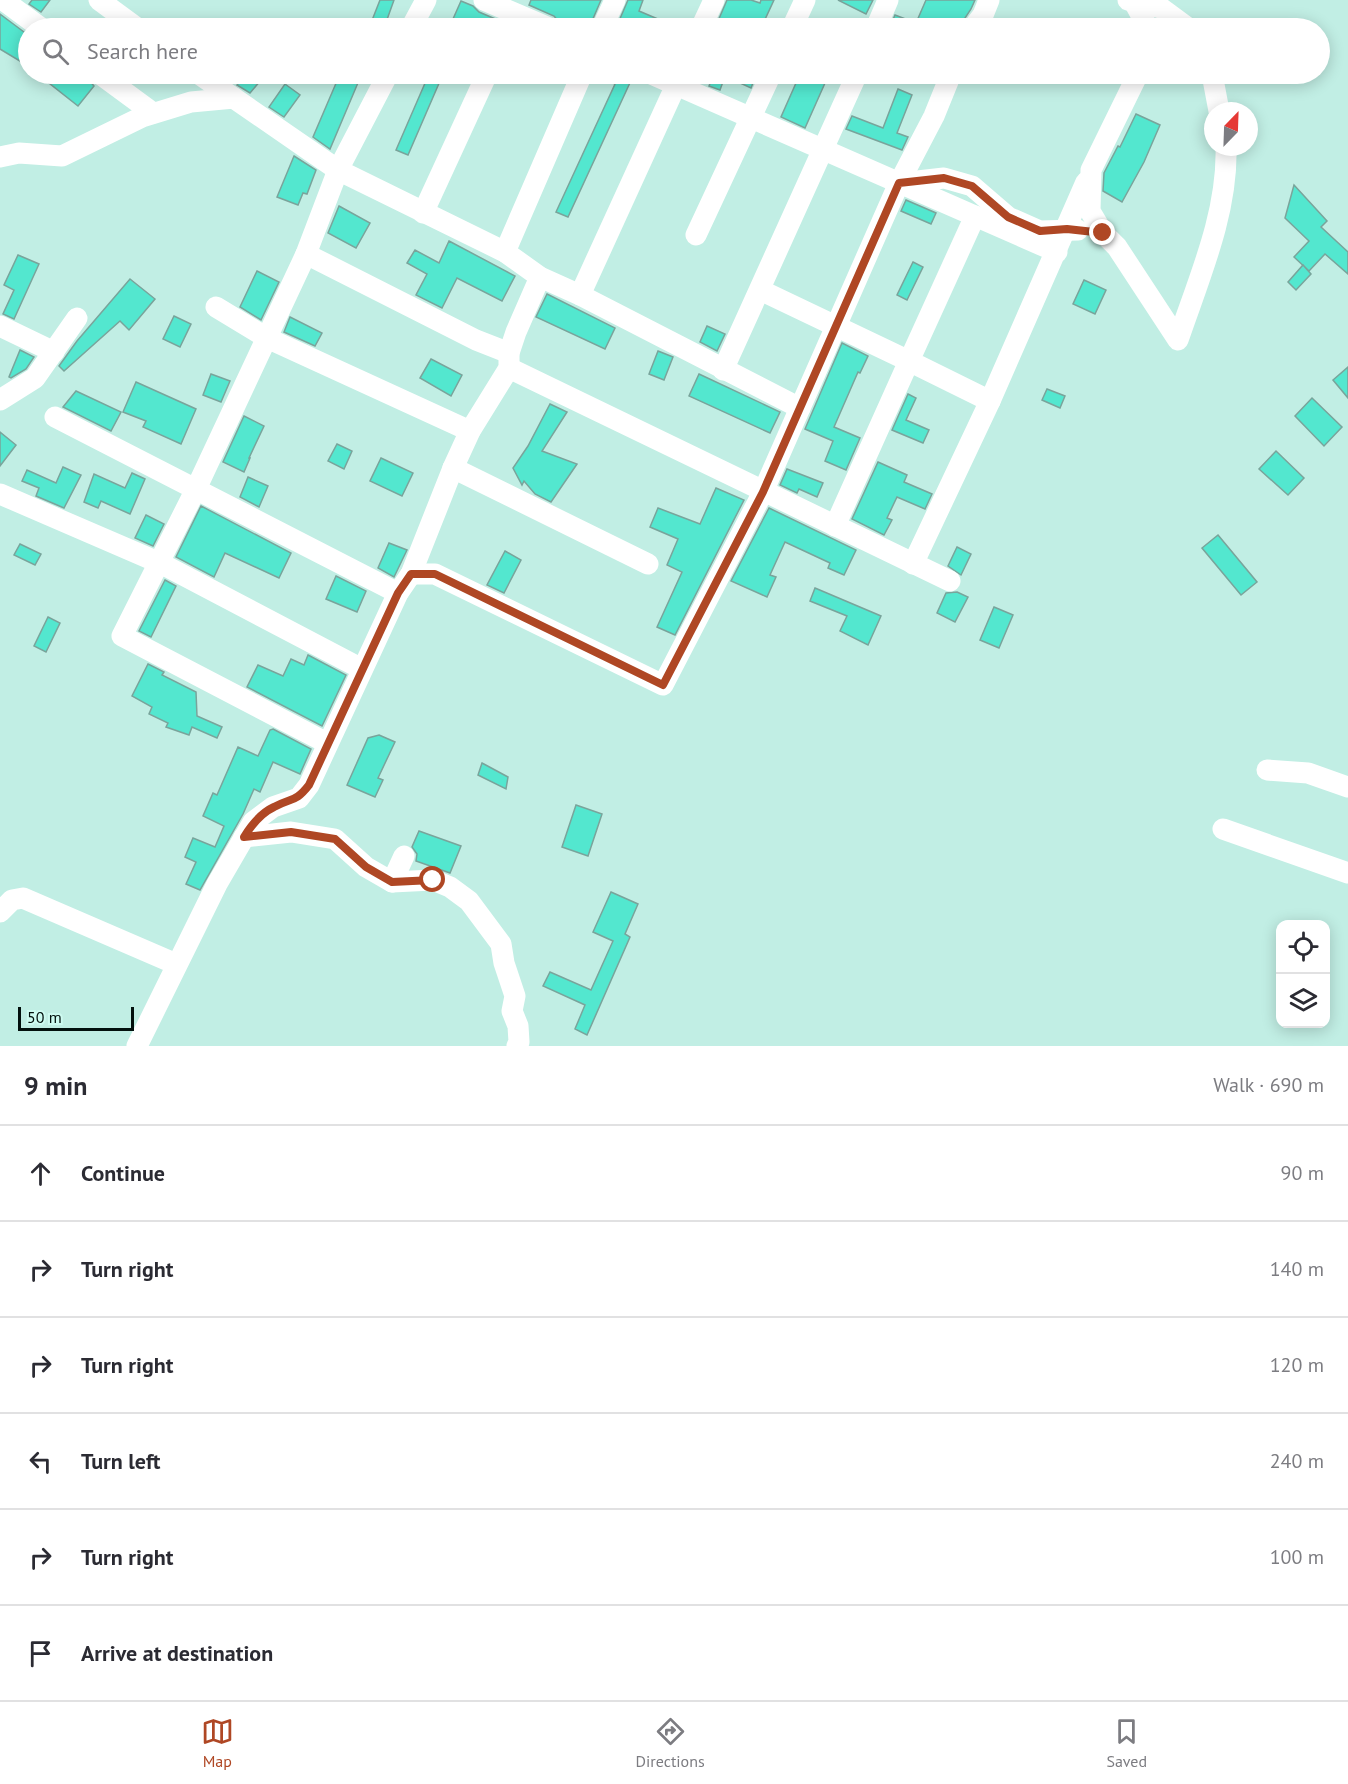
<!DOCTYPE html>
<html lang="en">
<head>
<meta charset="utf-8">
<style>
  :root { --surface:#fff; --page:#f2f2f3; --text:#2b2b33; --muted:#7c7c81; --line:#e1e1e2; --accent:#af4724 }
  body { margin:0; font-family:"PT Sans",sans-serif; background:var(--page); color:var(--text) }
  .controls { position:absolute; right:18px; bottom:18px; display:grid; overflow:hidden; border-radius:12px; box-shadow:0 3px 15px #0003 }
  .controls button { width:54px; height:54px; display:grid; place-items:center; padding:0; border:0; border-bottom:2px solid var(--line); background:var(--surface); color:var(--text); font:30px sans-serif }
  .compass { position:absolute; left:1204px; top:102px; width:54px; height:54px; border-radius:50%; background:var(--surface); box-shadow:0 3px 15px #0003; rotate:23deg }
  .scale { position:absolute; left:18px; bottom:15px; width:116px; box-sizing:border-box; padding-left:6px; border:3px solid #03110e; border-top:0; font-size:16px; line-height:21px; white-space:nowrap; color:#03110e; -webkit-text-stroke:4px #cefbf1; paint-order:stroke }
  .stop { position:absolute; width:18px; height:18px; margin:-14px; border:4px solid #af4724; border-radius:50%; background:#fff }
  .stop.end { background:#af4724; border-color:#fff; box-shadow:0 2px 6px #0008 }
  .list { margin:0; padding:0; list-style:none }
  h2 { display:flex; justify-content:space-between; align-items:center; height:78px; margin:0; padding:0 24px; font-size:26px }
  h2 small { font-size:20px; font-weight:400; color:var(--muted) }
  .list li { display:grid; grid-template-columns:39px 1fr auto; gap:18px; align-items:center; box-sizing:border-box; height:96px; padding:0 24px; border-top:2px solid var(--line) }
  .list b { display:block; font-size:22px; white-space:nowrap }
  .list em { font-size:20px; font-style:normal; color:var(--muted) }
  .icon { flex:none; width:33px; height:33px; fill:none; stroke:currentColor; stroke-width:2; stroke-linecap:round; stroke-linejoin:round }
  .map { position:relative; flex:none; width:1348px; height:1046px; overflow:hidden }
  .search { position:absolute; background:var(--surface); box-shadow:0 3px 15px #0003; left:18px; right:18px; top:18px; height:66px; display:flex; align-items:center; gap:15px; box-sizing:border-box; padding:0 21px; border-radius:33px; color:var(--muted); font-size:22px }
  .sheet { height:654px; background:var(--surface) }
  nav { display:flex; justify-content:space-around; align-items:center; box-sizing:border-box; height:84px; border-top:2px solid var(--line); background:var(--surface); font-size:16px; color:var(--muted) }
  nav a { display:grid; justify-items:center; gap:3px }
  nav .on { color:var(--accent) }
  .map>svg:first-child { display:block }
</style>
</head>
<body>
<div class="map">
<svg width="1348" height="1046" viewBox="0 0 1348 1046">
  <rect width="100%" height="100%" fill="#c1eee4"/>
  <g fill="#53e7cf" stroke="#79a49b" stroke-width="1.5">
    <path d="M32,0H50L41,12L29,4Z"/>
    <path d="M380,0H394L384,28H369Z"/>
    <path d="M531,0H601L589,28H573L560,23L554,16L529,5Z"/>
    <path d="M628,0H643L639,11L679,28H616Z"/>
    <path d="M727,0H751L760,3L761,0H774L761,28H715Z"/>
    <path d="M838,0H873L866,14Z"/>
    <path d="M926,0H975L971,9L963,21L961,28H948L930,21L927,28H895L890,27L895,15L916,23Z"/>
    <path d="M461,1L473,6L479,12L500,21L497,28H449Z"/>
    <path d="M0,14L28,35V66L0,49Z"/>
    <path d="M56,74H84L94,86L78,106L49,83Z"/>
    <path d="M247,74H266L250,93L237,85Z"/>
    <path d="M340,74H350L360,78L330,149L313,137Z"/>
    <path d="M429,74H443L408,155L396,150Z"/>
    <path d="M595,74H634L568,217L556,212L615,84Z"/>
    <path d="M714,74H752L756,75L751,88L725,76L720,90L709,86Z"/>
    <path d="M800,74H829L805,128L781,117Z"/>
    <path d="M285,84L300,95L284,117L269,107Z"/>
    <path d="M898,89L912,95L897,133L908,137L902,150L846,129L852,116L883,128Z"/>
    <path d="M1136,114L1160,125L1144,162L1122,202L1103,191L1104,173L1118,146L1120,147Z"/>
    <path d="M294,156L316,170L307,194L303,193L298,205L277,197Z"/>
    <path d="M1294,185L1327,221L1321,227L1348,252V274L1325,254L1309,271L1294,257L1309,241L1285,218Z"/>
    <path d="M906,200L936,213L931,224L901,211Z"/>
    <path d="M339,206L370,223L356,248L328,233Z"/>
    <path d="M449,241L515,276L502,301L457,278L442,308L416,295L427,274L407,263L415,250L439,263Z"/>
    <path d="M18,255L39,264L14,319L3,314L14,290L4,285Z"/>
    <path d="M913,262L923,267L907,300L897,295Z"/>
    <path d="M1303,265L1311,274L1296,290L1288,282Z"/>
    <path d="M257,271L279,282L261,320L240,307Z"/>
    <path d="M130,279L155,299L129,330L120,321L64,371L59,366L77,341Z"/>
    <path d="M1084,280L1106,290L1095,314L1073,304Z"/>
    <path d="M547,294L615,328L605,349L536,317Z"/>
    <path d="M174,316L191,324L180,347L163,339Z"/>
    <path d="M290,317L322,333L315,346L284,332Z"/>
    <path d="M707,326L725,334L717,351L700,342Z"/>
    <path d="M842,343L868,356L860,373L858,372L834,427L860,438L846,470L825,461L833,441L805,429Z"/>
    <path d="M20,350L34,357L26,369L11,378L9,377Z"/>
    <path d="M658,351L673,357L664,380L649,374Z"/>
    <path d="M431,359L462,375L451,396L420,378Z"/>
    <path d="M1348,367V398L1333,380Z"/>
    <path d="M211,374L230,381L221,402L203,395Z"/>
    <path d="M699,374L780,412L770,433L689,396Z"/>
    <path d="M136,382L196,409L181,444L143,427L146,421L123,412Z"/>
    <path d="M1047,389L1065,396L1060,408L1042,400Z"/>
    <path d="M76,391L121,412L111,431L63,407Z"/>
    <path d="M908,394L916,398L906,420L929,430L923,443L892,430Z"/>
    <path d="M1312,398L1342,427L1324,446L1295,416Z"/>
    <path d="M550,404L567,412L542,451L577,464L551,502L535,494L524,481L522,485L513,468L528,446Z"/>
    <path d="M244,416L264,426L249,458H250L244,472L223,462Z"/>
    <path d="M0,432L16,445L0,466Z"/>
    <path d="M337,444L352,451L344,469L328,461Z"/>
    <path d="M1276,451L1304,478L1288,495L1259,469Z"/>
    <path d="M381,458L413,473L402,496L370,481Z"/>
    <path d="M878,462L907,475L904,482L932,494L925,509L897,497L887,518L892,520L884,535L852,519Z"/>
    <path d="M63,467L81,475L64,508L36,496L39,488L22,481L27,470L56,483Z"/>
    <path d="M787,469L823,483L817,497L799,489L797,493L780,485Z"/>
    <path d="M132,473L145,479L130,514L101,501L98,508L84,502L94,474L125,488Z"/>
    <path d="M248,477L268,486L259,507L240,497Z"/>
    <path d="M716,488L744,500L675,635L657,627L682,572L667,565L678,539L650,527L658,508L700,524Z"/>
    <path d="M201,506L291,553L279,578L225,553L214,577L176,557Z"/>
    <path d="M769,508L856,550L844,575L828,568L830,563L785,542L770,575L776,577L767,597L731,581Z"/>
    <path d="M146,515L164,524L153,546L135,538Z"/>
    <path d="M1218,535L1257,582L1241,595L1202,548Z"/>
    <path d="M389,543L407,550L394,577L378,568Z"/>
    <path d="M20,544L41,554L35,565L14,555Z"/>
    <path d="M957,547L971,554L961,575L948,566Z"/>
    <path d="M505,551L521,560L504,593L487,585Z"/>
    <path d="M336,576L366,591L357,612L326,599Z"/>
    <path d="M165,580L176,586L151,637L139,631Z"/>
    <path d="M815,588L881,616L868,645L840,631L847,616L810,601Z"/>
    <path d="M957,592L968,597L955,622L937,613L946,593Z"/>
    <path d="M994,607L1013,615L999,648L980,640Z"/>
    <path d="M48,617L60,623L46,652L34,646Z"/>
    <path d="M308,655L346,675L322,726L247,687L258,665L283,676L291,659L304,665Z"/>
    <path d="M148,664L164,672L162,675L196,692L197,716L222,727L217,738L192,727L189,735L166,727L168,723L149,714L152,707L132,696Z"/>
    <path d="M273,729L311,749L300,774L273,762L260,792L254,789L243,814L200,890L186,884L196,862L185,857L193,838L215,847L224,826L203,816L213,793L217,795L238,747L258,756L270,730Z"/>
    <path d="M379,735L395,742L378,778L383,780L375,797L347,785L368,738Z"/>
    <path d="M482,763L508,777L506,789L478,775Z"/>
    <path d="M576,805L602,814L588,856L562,847Z"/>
    <path d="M419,831L461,846L450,873L416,861L417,854L412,847Z"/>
    <path d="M611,892L638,904L625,934L630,937L587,1035L575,1029L585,1005L543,986L550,972L591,990L613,941L593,932Z"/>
  </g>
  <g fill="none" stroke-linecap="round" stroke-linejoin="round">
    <g stroke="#fff" stroke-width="21">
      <path d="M3,0L41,28"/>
      <path d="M99,0L137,28"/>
      <path d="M484,0L549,28"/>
      <path d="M1128,0L1161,8L1188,28"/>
      <path d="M1133,0L1148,28"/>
      <path d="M411,28L426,0"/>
      <path d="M602,28L615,0"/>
      <path d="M701,28L714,0"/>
      <path d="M792,28L805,0"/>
      <path d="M876,28L888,0"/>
      <path d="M973,28L983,15L989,0"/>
      <path d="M100,74L153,113"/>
      <path d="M199,74L338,170L505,252L540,277L580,295L800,408"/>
      <path d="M651,74L1057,252"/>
      <path d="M1138,74L1091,170L1090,211L1103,233L1117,247L1178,340C1199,278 1228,213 1226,147"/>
      <path d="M1212,74L1219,111"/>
      <path d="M0,157L19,153L62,156L142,117L191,102L234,98"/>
      <path d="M900,183L944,178L972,186L1008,217L1040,231L1078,230"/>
      <path d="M423,213L487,74"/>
      <path d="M975,216L909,361L990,401"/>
      <path d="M696,235L771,74"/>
      <path d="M505,252L582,74"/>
      <path d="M306,254L476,340L509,353"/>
      <path d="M760,290L909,361L835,526"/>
      <path d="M580,295L681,74"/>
      <path d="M216,307L267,338L470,431"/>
      <path d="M0,326L54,352"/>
      <path d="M509,368L950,581"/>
      <path d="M723,370L857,74"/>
      <path d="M0,400L35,378L77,318"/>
      <path d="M55,417L398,593"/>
      <path d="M453,468L648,564"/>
      <path d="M0,494L160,563L362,669"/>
      <path d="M913,564L990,401L1086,182"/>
      <path d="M411,574H435L663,685L763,492L899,183L934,116L951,74"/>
      <path d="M327,743L122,636L196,489L306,254L338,170L388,74"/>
      <path d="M1267,770L1308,773L1348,787"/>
      <path d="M1223,829L1348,873"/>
      <path d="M244,837L291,832L335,839L366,867L392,882L404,856"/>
      <path d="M392,882L433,880L450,887L469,901L501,944L504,963L515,996L512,1011L518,1026L519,1042L517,1046"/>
      <path d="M0,912L12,900L23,898L176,964"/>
      <path d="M137,1046L217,884L253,822L273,807L299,798L309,785L398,593L411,574L453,468L470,431L509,368V353L516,332L540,277"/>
    </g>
  </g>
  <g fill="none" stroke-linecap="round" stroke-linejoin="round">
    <path stroke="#af4724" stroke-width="8" d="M433,880L392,882L366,867L335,839L291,832L244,837C252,824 261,813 274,807C292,797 295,803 309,785L398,593L411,574H435L663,685L763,492L899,183L944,178L972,186L1008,217L1040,231L1067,229L1103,233"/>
  </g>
</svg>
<div class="controls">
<button><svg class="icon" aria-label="locate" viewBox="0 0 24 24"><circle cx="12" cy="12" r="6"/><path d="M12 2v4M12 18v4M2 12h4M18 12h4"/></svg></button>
<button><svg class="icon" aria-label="layers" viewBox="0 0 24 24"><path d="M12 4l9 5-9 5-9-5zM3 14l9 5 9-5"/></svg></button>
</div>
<svg class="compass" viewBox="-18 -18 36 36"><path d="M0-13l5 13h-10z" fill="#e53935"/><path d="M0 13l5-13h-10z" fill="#7c7c81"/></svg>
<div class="scale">50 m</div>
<div class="stop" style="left:433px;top:880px"></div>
<div class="stop end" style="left:1103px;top:233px"></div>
<div class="search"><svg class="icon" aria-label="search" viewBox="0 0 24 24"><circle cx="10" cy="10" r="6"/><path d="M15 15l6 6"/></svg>Search here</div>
</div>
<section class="sheet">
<h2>9 min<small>Walk · 690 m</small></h2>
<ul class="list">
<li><svg class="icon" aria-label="ahead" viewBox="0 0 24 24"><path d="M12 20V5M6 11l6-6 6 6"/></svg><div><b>Continue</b></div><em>90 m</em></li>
<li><svg class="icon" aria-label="right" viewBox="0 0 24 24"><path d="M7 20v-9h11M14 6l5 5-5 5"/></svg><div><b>Turn right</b></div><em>140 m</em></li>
<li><svg class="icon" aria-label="right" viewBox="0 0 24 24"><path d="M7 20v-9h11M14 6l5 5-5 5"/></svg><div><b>Turn right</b></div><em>120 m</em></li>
<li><svg class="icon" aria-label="left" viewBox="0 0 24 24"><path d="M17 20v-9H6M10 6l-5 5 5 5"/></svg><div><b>Turn left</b></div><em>240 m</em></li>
<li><svg class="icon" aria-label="right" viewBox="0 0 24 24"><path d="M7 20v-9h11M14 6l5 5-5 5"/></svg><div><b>Turn right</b></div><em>100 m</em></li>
<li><svg class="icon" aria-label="arrive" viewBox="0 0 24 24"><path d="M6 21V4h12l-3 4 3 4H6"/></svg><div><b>Arrive at destination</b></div></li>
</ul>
</section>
<nav>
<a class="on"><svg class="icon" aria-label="map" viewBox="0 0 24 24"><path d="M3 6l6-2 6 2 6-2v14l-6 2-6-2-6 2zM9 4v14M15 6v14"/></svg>Map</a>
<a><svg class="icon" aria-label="directions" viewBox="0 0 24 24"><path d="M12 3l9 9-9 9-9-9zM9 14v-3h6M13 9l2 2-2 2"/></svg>Directions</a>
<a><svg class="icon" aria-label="saved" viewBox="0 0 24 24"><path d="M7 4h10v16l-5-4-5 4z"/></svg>Saved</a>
</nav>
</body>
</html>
